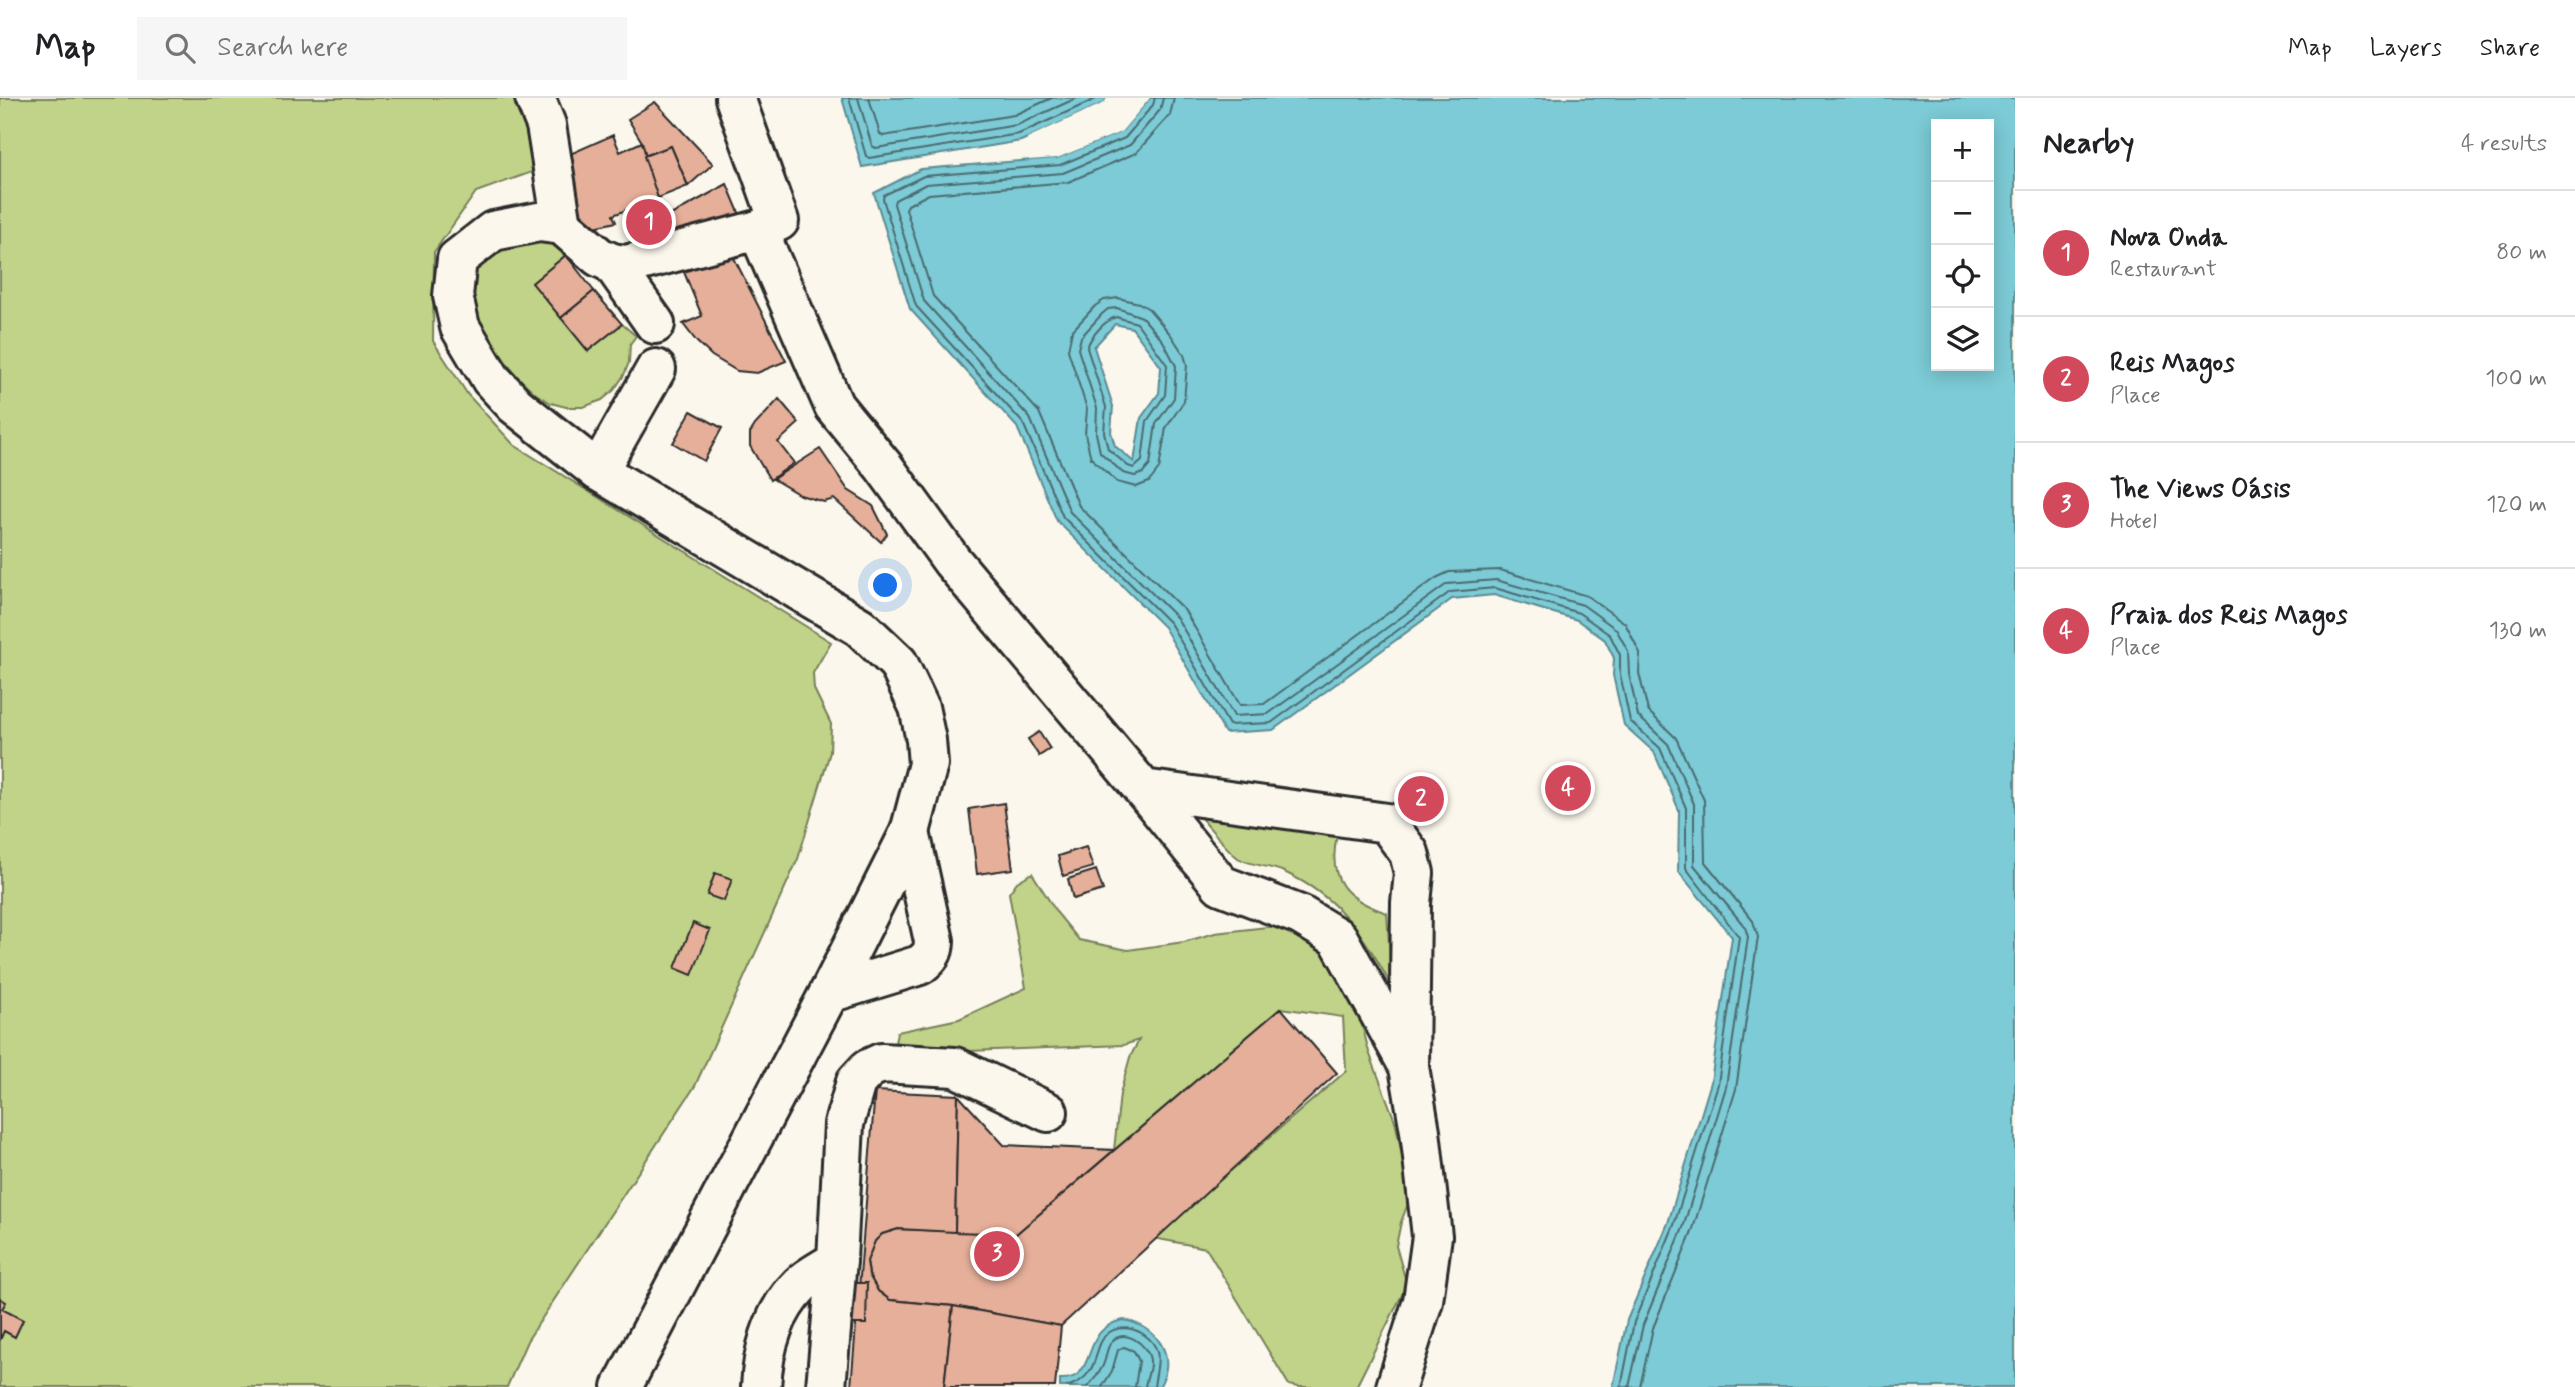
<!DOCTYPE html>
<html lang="en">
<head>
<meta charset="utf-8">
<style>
  :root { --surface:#fff; --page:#f6f6f6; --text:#202124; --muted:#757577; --line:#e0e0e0; --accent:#d1495b }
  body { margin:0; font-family:Mynerve,sans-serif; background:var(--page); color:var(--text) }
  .controls { position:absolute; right:21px; top:21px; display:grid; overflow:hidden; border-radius:0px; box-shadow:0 4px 18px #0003 }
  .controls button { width:63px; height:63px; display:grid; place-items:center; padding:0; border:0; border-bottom:2px solid var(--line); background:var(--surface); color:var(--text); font:35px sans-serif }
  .you { position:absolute; left:886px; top:488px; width:24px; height:24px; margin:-18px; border:5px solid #fff; border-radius:50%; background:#1a73e8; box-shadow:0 0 0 10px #1a73e833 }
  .badge { display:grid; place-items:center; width:46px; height:46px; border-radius:50%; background:var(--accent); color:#fff; font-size:23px; font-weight:700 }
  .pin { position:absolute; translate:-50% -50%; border:4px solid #fff; box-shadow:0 2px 7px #0006 }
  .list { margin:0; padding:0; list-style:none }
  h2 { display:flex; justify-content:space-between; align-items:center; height:91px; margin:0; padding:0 28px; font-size:30px }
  h2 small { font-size:23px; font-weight:400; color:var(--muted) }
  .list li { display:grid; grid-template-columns:46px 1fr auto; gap:21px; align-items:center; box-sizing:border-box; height:126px; padding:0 28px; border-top:2px solid var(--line) }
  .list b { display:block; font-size:26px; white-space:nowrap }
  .list p { margin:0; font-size:23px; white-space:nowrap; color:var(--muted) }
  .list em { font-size:23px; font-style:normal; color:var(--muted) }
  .icon { flex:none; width:38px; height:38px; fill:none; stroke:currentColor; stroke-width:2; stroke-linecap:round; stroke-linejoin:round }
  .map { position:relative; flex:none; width:2015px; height:1289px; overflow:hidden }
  header { display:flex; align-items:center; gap:42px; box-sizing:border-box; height:98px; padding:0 35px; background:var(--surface); border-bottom:2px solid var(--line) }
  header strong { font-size:33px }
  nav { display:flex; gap:38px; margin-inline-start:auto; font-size:24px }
  .search { width:490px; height:63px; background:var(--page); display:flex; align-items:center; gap:18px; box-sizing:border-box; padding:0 24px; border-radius:0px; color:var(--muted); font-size:26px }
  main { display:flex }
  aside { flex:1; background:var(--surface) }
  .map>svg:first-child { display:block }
</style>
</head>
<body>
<header>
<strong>Map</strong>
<div class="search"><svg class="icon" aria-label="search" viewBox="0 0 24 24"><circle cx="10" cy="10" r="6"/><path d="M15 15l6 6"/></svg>Search here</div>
<nav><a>Map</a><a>Layers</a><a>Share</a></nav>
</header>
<main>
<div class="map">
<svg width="2015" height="1289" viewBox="0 0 2015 1289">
  <rect width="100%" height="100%" fill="#fbf7ec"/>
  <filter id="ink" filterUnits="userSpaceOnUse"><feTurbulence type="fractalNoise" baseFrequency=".0143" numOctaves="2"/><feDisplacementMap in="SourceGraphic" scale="14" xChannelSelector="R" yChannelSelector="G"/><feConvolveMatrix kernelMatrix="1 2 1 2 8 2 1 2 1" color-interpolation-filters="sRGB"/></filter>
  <g filter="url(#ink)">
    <g fill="#c0d388" stroke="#767f5a" stroke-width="2">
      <path d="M0,0H527L543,70L476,94L434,154L433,243L468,297L514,347L831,544L813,575L814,591L831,626L830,654L798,761L695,988L527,1243L507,1289H0Z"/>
      <path d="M531,138L551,145L566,157L533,185L622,226L636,238L630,246L629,264L624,277L614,292L602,302L583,309H566L551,305L536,296L518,279L477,227L466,181L473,161Z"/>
      <path d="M1201,720L1337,737C1327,782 1345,801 1387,815L1392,890C1367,840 1338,798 1284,774C1272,768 1248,767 1238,760C1225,750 1213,733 1201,720Z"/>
      <path d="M1032,775L1057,815L1079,842L1128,852L1184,844L1215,835L1285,827L1327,847L1349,877L1369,954L1395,1023L1406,1076L1409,1103L1401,1124L1396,1148L1405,1180V1191L1356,1289H1299L1289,1287L1206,1150L1153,1140L1346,973L1343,919L1281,910L1114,1052L1120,996L1130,959L1139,942L1124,947L893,956L897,934L959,921L1026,890L1009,795L1017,784Z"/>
    </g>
    <g fill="#7bcbd6" stroke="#5b8b92" stroke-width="2" fill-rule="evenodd">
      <path d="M842,0H1107L1104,5L1021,43L862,69Z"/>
      <path d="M1150,0H2015V1289H1613L1627,1222L1668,1125L1711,984L1732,839L1678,773L1679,712L1654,654L1624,627L1613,577L1614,560L1605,542L1577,522L1494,497L1452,501L1273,632L1225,635L1164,529L1057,423L1017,329L910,211L874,95L921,71L1057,60L1121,34ZM1936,26H1989V268H1936ZM1115,226L1132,230L1161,269L1159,295L1141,320L1134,364L1115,348L1111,334L1113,308L1094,249Z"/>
      <path d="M1124,1222C1157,1229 1178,1257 1159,1289H1060V1281C1100,1283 1078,1229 1124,1222Z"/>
    </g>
    <g fill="#fbf7ec">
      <path d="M1107,0H1110L1106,8L1028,44L1027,40L1104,5Z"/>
      <path d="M1145,0H1150L1121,34L1057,60L1029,62V59L1056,57L1119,31Z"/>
    </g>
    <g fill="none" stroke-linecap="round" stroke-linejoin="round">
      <g stroke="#4b6b6f" stroke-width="2">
        <path d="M849,0L866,58L869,60L1019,36L1098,0"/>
        <path d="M858,0L872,48L876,50L1017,27L1077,0"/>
        <path d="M869,0L880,36L883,38L1014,17L1052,0"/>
        <path d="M1155,0L1153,7L1125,40L1060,67L924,78L884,97L883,101L916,208L1023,325L1063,419L1170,525L1229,627L1271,625L1450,494L1495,490L1579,515L1610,537L1620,557V576L1630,623L1660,650L1686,710V770L1739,839L1718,986L1674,1127L1634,1224L1621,1289"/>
        <path d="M1163,0L1160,12L1130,47L1063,75L926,86L895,102L894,106L924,203L1030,320L1070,414L1177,520L1234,618L1268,616L1447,486L1496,482L1583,507L1616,531L1628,553L1629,576L1638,618L1668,646L1694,706V767L1745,829L1748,839L1726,989L1683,1130L1643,1227L1629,1289"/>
        <path d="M1174,0L1170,17L1136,55L1068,84L929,96L908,107L906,111L933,198L1039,314L1079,408L1185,513L1240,607L1264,606L1436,480L1449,474L1500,472L1587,498L1625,525L1640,555L1639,575L1648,613L1676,640L1704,702L1705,764L1753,823L1758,839L1736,991L1692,1134L1653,1230L1640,1289"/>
        <path d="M1118,200L1139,205L1149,211L1171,237L1184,257L1187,267L1184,303L1166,330L1159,371L1149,384L1136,389L1117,384L1091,360L1085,336L1087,311L1068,252L1072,233L1095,208L1104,202Z"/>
        <path d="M1117,210L1142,219L1163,243L1176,268L1174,300L1156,326L1150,367L1143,375L1135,378L1123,375L1100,354L1096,335L1097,310L1078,251L1081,239L1102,216L1108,211Z"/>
        <path d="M1116,219L1137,225L1167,267L1165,297L1147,323L1142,363L1134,370L1128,368L1108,351L1104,334L1106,309L1087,250C1090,239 1105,222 1116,219Z"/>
        <path d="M1067,1289C1076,1285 1083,1283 1089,1274C1096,1265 1096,1254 1101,1244C1108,1228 1129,1227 1143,1236C1166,1251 1156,1269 1154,1289"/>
        <path d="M1087,1289C1095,1281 1102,1273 1105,1262C1106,1257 1107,1251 1110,1246C1122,1227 1148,1246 1150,1262C1151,1272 1146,1280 1145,1289"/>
        <path d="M1102,1289L1112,1273L1118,1252L1124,1249L1134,1253L1139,1263L1135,1289"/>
      </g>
    </g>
    <g fill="#e5af9a" stroke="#2b2b2b" stroke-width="2">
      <path d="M655,4L713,66L688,88L671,48L644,58L642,44L628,21Z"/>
      <path d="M613,37L620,54L642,44L658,100L613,117L616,124L581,132L570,56Z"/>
      <path d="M671,48L688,88L658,100L644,58Z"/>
      <path d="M727,86L743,124L663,142L658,124Z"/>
      <path d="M732,156L786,263L757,275L737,273L712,258L697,244L683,226L702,218L684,174Z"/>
      <path d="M566,157L594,193L561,220L532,185Z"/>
      <path d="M594,193L622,226L588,253L561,220Z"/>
      <path d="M779,301L799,325L778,344L794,365L770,382L750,348V335L755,327Z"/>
      <path d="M691,313L722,330L704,363L673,345Z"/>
      <path d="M820,351L848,392L873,408L887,436L881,444L834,401L824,404L800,397L773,381Z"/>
      <path d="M1039,634L1050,651L1039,658L1028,641Z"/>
      <path d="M1004,705L1013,771L977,776L969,711Z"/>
      <path d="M1086,749L1093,769L1063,778L1058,758Z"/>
      <path d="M1096,772L1103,792L1073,801L1068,781Z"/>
      <path d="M715,775L732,781L724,803L707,797Z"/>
      <path d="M693,825L710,832L692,877L675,870Z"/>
      <path d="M1281,910L1337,975L1061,1228L953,1208L890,1202L878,1193L869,1177L867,1163L875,1143L882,1136L898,1131L1016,1136Z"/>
      <path d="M875,993L958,997L955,1134L898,1131L882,1136L875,1143L867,1163L869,1177L878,1193L890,1202L953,1208L944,1289H851Z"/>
      <path d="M958,997L1004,1047L1114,1052L1016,1136L955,1134Z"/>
      <path d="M850,1185H867L866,1226H849Z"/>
      <path d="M0,1200L6,1204L2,1211L23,1222L15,1239L4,1233L0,1242Z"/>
      <path d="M953,1208L1061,1228L1055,1289H944Z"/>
    </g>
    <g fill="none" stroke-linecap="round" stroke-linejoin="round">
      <g stroke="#2b2b2b" stroke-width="44">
        <g id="minor">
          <path d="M535,0L546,27L562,127"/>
          <path d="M758,132L834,308L884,369L952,463L1143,691L1387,725L1409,755L1414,775L1411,805L1409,969L1420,1033L1432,1138L1423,1203L1396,1289"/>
          <path d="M612,165L655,226"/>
          <path d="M598,373L656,271"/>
          <path d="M1143,691L1221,787L1300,817L1338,840L1408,967"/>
          <path d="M829,895L920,867C929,860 934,855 934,843L910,734"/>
          <path d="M622,1289L829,895L910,734L928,666L926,642L919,609L898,565L860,529L598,373L515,307L491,281L460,229L453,198L457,161L493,133L539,124L562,127L599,159L612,165L626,167L758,132L779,123L735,0"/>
          <path d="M761,1289C763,1252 772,1215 800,1187C810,1177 826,1170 837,1162"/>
          <path d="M826,1289L837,1162L844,1026L856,984L868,971L881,965L955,969L1048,1014"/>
        </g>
      </g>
      <use href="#minor" stroke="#fbf7ec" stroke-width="38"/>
    </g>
  </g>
</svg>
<div class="controls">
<button>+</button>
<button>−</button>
<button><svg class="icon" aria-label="locate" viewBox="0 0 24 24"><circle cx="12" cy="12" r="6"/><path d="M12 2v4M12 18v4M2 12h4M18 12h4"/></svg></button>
<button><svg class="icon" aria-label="layers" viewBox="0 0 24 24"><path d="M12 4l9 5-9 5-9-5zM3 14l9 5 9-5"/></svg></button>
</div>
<div class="you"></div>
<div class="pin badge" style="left:649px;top:124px">1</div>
<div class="pin badge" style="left:1421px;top:701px">2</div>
<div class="pin badge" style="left:997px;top:1156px">3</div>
<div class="pin badge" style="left:1568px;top:690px">4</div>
</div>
<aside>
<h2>Nearby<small>4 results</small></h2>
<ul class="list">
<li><span class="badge">1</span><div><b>Nova Onda</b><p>Restaurant</p></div><em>80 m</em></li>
<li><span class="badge">2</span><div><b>Reis Magos</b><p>Place</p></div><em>100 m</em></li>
<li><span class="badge">3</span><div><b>The Views Oásis</b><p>Hotel</p></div><em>120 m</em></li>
<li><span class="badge">4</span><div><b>Praia dos Reis Magos</b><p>Place</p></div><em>130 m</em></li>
</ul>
</aside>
</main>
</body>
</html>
